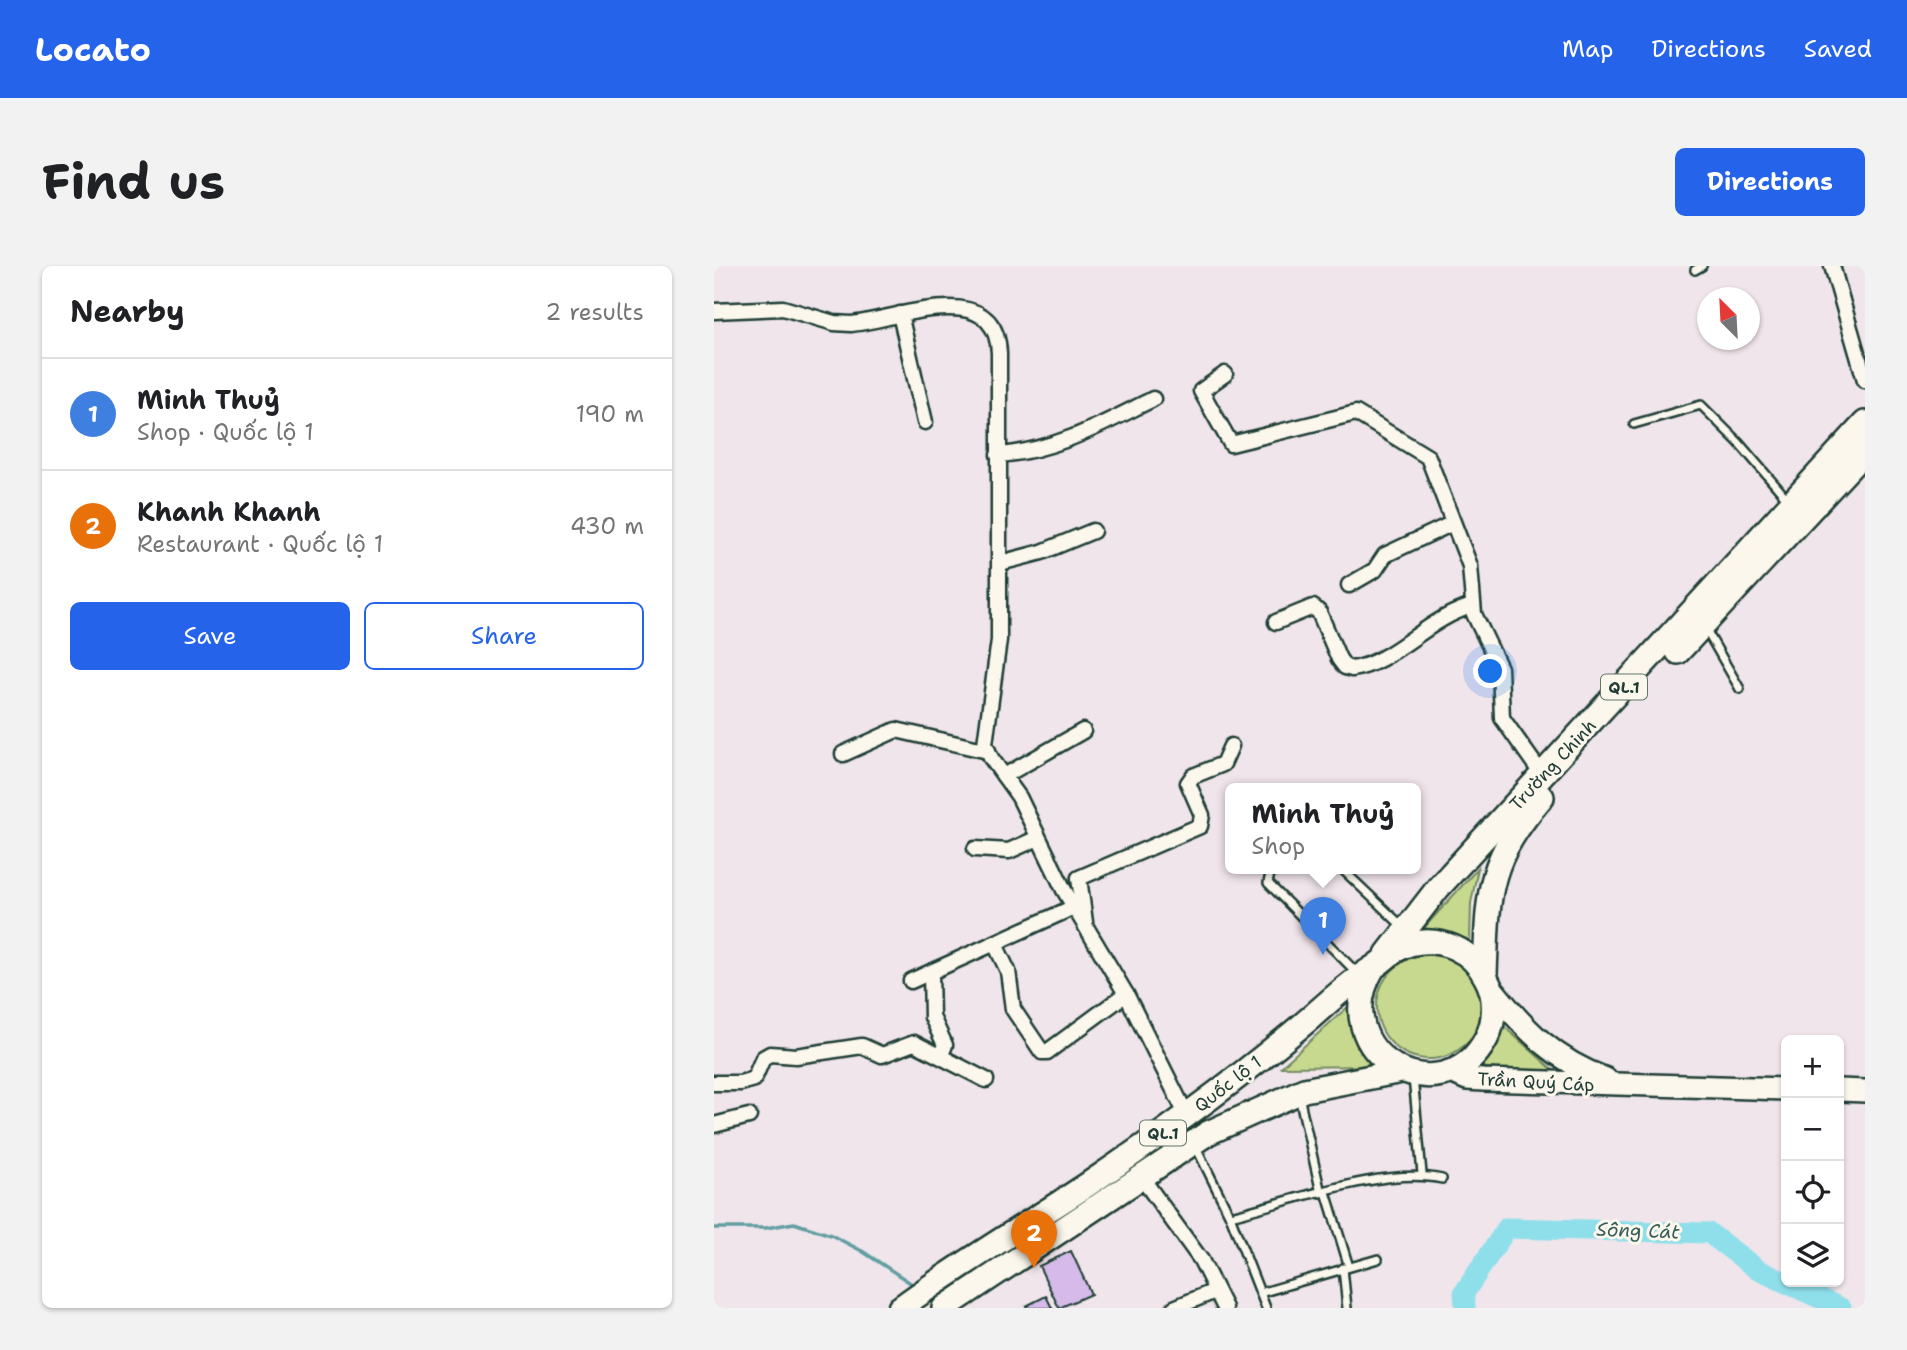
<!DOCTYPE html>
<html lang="en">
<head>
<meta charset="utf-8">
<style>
  :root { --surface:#fff; --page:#f2f2f2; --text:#202124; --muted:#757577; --line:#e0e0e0; --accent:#2563eb }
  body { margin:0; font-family:"Shantell Sans",sans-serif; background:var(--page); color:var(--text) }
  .controls { position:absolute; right:21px; bottom:21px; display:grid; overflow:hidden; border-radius:10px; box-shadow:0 2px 5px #0004 }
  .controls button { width:63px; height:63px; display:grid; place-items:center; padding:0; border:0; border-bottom:2px solid var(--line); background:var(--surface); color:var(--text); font:35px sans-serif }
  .compass { position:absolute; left:983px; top:21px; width:63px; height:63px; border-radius:50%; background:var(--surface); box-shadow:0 2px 5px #0004; rotate:336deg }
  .you { position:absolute; left:777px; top:406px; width:24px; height:24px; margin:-18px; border:5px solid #fff; border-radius:50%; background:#1a73e8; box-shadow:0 0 0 10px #1a73e833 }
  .badge { display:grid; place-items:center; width:46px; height:46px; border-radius:50%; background:var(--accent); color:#fff; font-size:23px; font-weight:700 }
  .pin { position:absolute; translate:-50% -58px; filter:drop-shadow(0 2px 4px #0008) }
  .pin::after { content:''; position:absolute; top:37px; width:24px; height:21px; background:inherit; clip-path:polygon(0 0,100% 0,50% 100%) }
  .popup { position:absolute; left:511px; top:517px; width:196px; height:91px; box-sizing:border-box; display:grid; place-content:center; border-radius:10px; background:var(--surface); filter:drop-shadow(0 2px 5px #0005); font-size:23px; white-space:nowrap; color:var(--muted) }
  .popup b { font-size:26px; color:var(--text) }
  .popup::after { content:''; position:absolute; left:50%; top:100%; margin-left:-14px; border:14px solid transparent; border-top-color:var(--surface) }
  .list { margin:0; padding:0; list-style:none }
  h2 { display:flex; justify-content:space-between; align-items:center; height:91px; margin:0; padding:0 28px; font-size:30px }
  h2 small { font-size:23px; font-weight:400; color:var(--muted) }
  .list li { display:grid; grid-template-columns:46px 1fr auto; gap:21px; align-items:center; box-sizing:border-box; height:112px; padding:0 28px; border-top:2px solid var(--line) }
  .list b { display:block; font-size:26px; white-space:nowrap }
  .list p { margin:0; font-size:23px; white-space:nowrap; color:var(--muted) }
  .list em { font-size:23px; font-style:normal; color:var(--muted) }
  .actions { display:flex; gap:14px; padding:21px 28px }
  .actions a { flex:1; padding:16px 0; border:2px solid var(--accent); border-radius:10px; text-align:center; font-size:24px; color:var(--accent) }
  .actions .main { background:var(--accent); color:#fff }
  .icon { flex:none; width:38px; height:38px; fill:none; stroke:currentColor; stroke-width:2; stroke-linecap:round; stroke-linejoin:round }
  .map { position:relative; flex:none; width:1151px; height:1042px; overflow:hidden; border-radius:10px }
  header { display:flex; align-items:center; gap:42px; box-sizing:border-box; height:98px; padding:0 35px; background:var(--accent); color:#fff }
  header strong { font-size:33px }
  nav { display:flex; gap:38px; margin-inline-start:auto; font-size:24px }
  .intro { display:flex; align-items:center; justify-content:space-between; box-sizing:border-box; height:168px; padding:0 42px }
  h1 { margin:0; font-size:49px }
  .button { padding:18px 32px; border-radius:10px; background:var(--accent); color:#fff; font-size:24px; font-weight:700 }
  main { display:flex; gap:42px; padding:0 42px }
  aside { flex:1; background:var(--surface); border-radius:10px; box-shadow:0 2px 5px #0004 }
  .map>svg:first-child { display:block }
</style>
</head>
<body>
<header>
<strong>Locato</strong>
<nav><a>Map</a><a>Directions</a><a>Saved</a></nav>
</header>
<div class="intro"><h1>Find us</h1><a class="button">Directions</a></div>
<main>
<aside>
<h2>Nearby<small>2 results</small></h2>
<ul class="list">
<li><span class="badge" style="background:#3f7fe0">1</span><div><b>Minh Thuỷ</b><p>Shop · Quốc lộ 1</p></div><em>190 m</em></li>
<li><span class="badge" style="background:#e8710a">2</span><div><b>Khanh Khanh</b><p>Restaurant · Quốc lộ 1</p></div><em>430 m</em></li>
</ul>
<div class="actions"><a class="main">Save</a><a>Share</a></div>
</aside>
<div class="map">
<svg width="1151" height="1042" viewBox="0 0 1151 1042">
  <rect width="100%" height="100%" fill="#f0e5eb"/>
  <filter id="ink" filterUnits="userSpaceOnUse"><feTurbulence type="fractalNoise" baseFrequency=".0143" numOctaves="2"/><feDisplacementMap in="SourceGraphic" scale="14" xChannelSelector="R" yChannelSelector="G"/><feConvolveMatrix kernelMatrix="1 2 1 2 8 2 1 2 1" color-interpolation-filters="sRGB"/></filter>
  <g filter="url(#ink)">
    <g fill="#c7d98e" stroke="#738b61" stroke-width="2">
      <path d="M764,602L757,637L756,674L710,662Z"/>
      <circle cx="715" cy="741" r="52"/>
      <path d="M636,739C640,765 644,782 664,800L567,801Z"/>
      <path d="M786,757L847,811L759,800L777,785Z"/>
    </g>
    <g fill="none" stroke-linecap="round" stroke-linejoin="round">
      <path stroke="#629ea2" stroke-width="3.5" d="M0,962H52L80,957L117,969L148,985L201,1020"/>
      <path stroke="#8fdfeb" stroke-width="21" d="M751,1042L750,1027L793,962L995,967L1044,1004L1127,1042"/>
    </g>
    <g fill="#d6bbea" stroke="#1f3d34" stroke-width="2">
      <path d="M357,985L377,1028L345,1042L325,1000Z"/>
      <path d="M332,1030L338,1042H313L312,1040Z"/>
    </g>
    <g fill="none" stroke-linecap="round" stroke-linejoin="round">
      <g stroke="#1f3d34" stroke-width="12">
        <g id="service">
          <path d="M981,4L988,0"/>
          <path d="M920,158L987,139L1025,177L1075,235"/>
          <path d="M991,362L1026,423"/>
          <path d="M557,603L554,617L645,709"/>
          <path d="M628,603L689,661"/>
          <path d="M699,811L708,908"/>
          <path d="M585,830L607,927"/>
          <path d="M481,879L516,950L552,1042"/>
          <path d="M612,926L635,1001"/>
          <path d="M516,950C575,936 671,900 728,913"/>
          <path d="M629,1002L633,1042"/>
          <path d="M546,1027L664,993"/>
        </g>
      </g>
      <g stroke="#1f3d34" stroke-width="19">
        <g id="minor">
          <path d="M1118,0L1151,114"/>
          <path d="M0,45L69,42L120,57L137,58C182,54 282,10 285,87V374L271,478L277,492L305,531L350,624L412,728L473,850"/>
          <path d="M186,48L211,156"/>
          <path d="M511,108L487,125L517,178L642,147L714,191L756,300L760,348L786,402L788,452L829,510"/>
          <path d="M284,189C342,185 388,158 439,133"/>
          <path d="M286,297L328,286L379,265"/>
          <path d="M635,319L661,304L671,289L739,257"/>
          <path d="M562,356L599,341L605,346L625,393L631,401L638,403C678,398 716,350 759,340"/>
          <path d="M129,488L182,464L274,485"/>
          <path d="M290,510L369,465"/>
          <path d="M261,583L295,585L324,572"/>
          <path d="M371,656L365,612L486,560L488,549L474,517L479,510L509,498L517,480"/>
          <path d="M281,678L294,705L299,743L328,786H333L412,728"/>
          <path d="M217,707L218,751L231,779L227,789"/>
          <path d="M197,715L360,641"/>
          <path d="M0,817H26L40,813L49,792L56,788L82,790L148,780L168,789L200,777L272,814"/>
          <path d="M0,859L35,850"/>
          <path d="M428,912L487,994L511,1042"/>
          <path d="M460,1042L501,1025"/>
        </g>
      </g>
      <g stroke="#1f3d34" stroke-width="26">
        <g id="primary">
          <path d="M776,720C810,763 840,794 892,813"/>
          <path d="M735,805L753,813L769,814L1072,823"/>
          <path d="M1125,824L1151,825"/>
        </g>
      </g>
      <g stroke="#1f3d34" stroke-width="28">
        <g id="trunk">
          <path d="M964,386L1151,185"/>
          <path d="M673,688L724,622L1151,157"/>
          <path d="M771,709C774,627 772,596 828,531"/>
          <path d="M186,1042C247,997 313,959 376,917C449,868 520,816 588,759C612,739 630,720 657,703C671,695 679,682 696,678C726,670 758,684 772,712C782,730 782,754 772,773C730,853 608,789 659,702"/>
          <path d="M230,1042L494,867L590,824L688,805"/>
        </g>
      </g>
      <use href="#service" stroke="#fbf7ec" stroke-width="7"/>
      <use href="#minor" stroke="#fbf7ec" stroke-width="14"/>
      <use href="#primary" stroke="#fbf7ec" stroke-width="21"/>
      <use href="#trunk" stroke="#fbf7ec" stroke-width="23"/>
    </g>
  </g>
  <g text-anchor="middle" stroke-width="6" stroke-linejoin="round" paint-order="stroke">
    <g fill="#fbf7ec" stroke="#61756b" stroke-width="2">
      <rect x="887" y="408.5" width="46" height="25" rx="5"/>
      <rect x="426" y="854.5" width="46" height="25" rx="5"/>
    </g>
    <g font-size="16" font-weight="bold" fill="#1f3d34">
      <text x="910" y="427">QL.1</text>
      <text x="449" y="873">QL.1</text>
    </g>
    <g font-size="18" fill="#1f3d34" stroke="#fbf7ec">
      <text transform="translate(839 499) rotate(-47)" y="6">Trường Chinh</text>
      <text transform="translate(822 816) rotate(3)" y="6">Trần Quý Cáp</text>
      <text transform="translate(514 818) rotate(-38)" y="6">Quốc lộ 1</text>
    </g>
    <g font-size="19" font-style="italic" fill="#355d59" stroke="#fbf7ec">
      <text transform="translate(924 964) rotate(2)" y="7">Sông Cát</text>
    </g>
  </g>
</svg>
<div class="controls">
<button>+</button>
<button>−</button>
<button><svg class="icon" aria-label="locate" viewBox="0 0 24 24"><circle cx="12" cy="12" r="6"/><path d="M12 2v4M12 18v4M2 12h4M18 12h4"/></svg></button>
<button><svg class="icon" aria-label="layers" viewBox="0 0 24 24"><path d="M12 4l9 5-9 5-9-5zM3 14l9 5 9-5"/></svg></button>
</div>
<svg class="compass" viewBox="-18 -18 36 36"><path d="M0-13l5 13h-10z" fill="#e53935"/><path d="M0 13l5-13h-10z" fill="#757577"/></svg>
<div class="you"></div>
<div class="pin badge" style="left:609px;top:689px;background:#3f7fe0">1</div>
<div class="popup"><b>Minh Thuỷ</b>Shop</div>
<div class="pin badge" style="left:320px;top:1002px;background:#e8710a">2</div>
</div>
</main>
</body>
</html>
